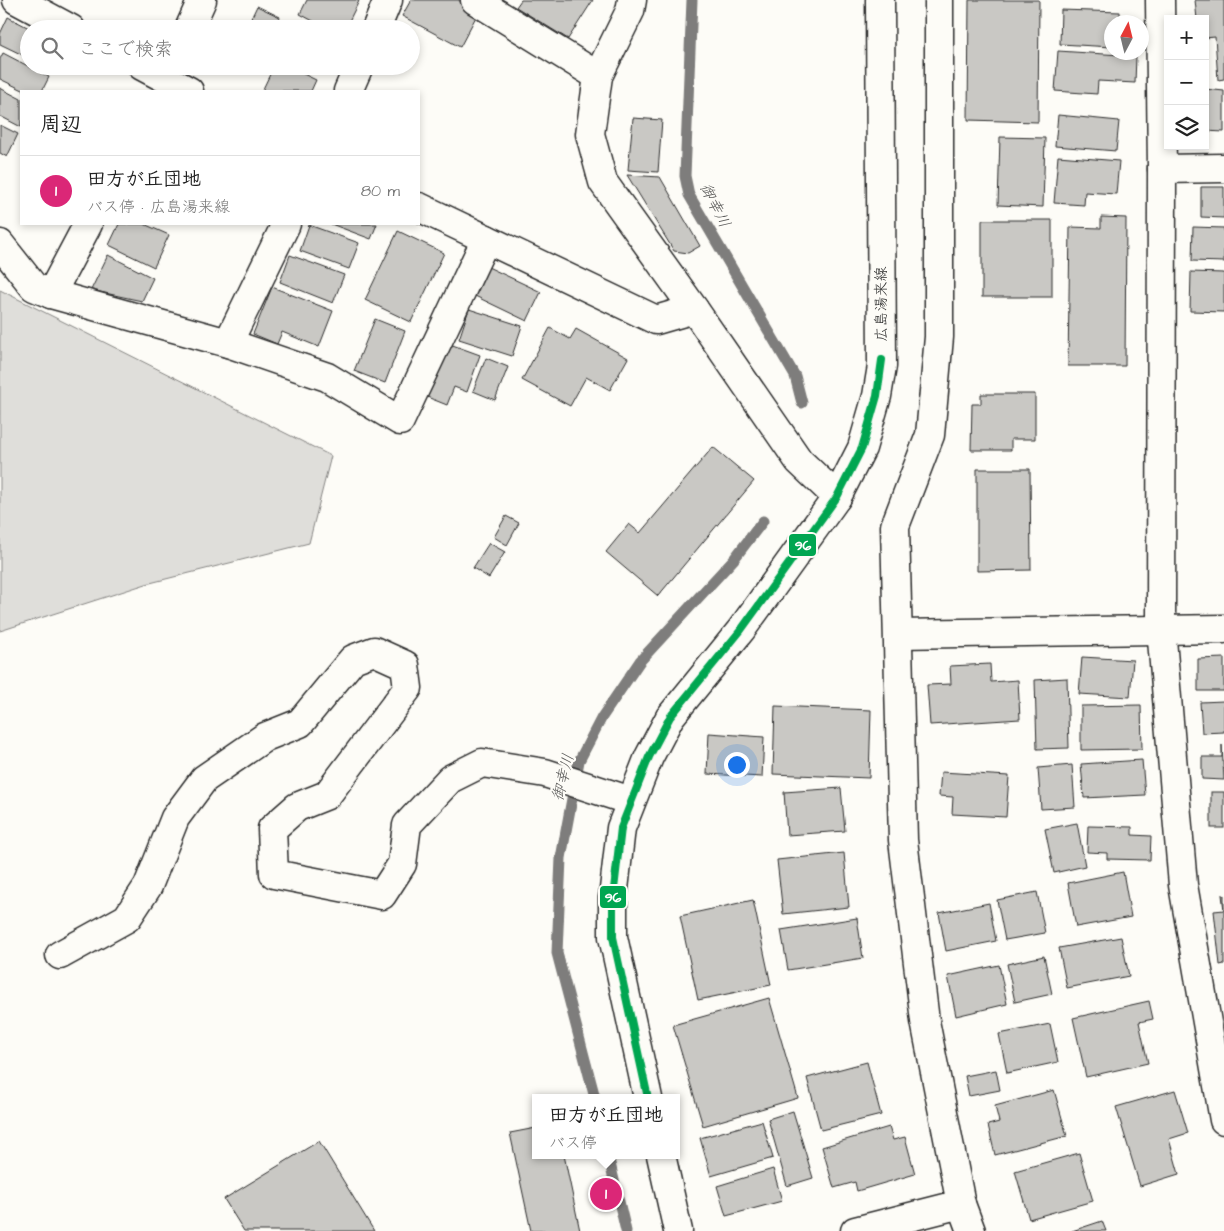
<!DOCTYPE html>
<html lang="ja">
<head>
<meta charset="utf-8">
<style>
  :root { --surface:#fff; --page:#f2f2f2; --text:#222; --muted:#767676; --line:#e0e0e0; --accent:#db2777 }
  body { margin:0; font-family:"Architects Daughter","Klee One",sans-serif; background:var(--page); color:var(--text) }
  .controls { position:absolute; right:15px; top:15px; display:grid; overflow:hidden; border-radius:0px; box-shadow:0 2px 8px #0003 }
  .controls button { width:45px; height:45px; display:grid; place-items:center; padding:0; border:0; border-bottom:1px solid var(--line); background:var(--surface); color:var(--text); font:25px sans-serif }
  .compass { position:absolute; left:1104px; top:15px; width:45px; height:45px; border-radius:50%; background:var(--surface); box-shadow:0 2px 8px #0003; rotate:7deg }
  .you { position:absolute; left:736px; top:764px; width:18px; height:18px; margin:-12px; border:4px solid #fff; border-radius:50%; background:#1a73e8; box-shadow:0 0 0 8px #1a73e833 }
  .badge { display:grid; place-items:center; width:32px; height:32px; border-radius:50%; background:var(--accent); color:#fff; font-size:16px; font-weight:700 }
  .pin { position:absolute; translate:-50% -50%; border:2px solid #fff; box-shadow:0 1px 5px #0006 }
  .popup { position:absolute; left:532px; top:1094px; width:148px; height:65px; box-sizing:border-box; display:grid; place-content:center; border-radius:0px; background:var(--surface); filter:drop-shadow(0 1px 4px #0005); font-size:16px; white-space:nowrap; color:var(--muted) }
  .popup b { font-size:19px; color:var(--text) }
  .popup::after { content:''; position:absolute; left:50%; top:100%; margin-left:-10px; border:10px solid transparent; border-top-color:var(--surface) }
  .list { margin:0; padding:0; list-style:none }
  h2 { display:flex; justify-content:space-between; align-items:center; height:65px; margin:0; padding:0 20px; font-size:21px }
  h2 small { font-size:16px; font-weight:400; color:var(--muted) }
  .list li { display:grid; grid-template-columns:32px 1fr auto; gap:15px; align-items:center; box-sizing:border-box; height:70px; padding:0 20px; border-top:1px solid var(--line) }
  .list b { display:block; font-size:19px; white-space:nowrap }
  .list p { margin:0; font-size:16px; white-space:nowrap; color:var(--muted) }
  .list em { font-size:16px; font-style:normal; color:var(--muted) }
  .icon { flex:none; width:28px; height:28px; fill:none; stroke:currentColor; stroke-width:2; stroke-linecap:round; stroke-linejoin:round }
  .map { position:relative; flex:none; width:1224px; height:1231px; overflow:hidden }
  .search { position:absolute; background:var(--surface); box-shadow:0 2px 8px #0003; left:20px; top:20px; width:400px; height:55px; display:flex; align-items:center; gap:12px; box-sizing:border-box; padding:0 18px; border-radius:28px; color:var(--muted); font-size:19px }
  .panel { position:absolute; background:var(--surface); box-shadow:0 2px 8px #0003; left:20px; top:90px; width:400px; height:135px; border-radius:0px }
  .map>svg:first-child { display:block }
</style>
</head>
<body>
<div class="map">
<svg width="1224" height="1231" viewBox="0 0 1224 1231">
  <rect width="100%" height="100%" fill="#fdfcf7"/>
  <filter id="ink" filterUnits="userSpaceOnUse"><feTurbulence type="fractalNoise" baseFrequency=".02" numOctaves="2"/><feDisplacementMap in="SourceGraphic" scale="10" xChannelSelector="R" yChannelSelector="G"/><feConvolveMatrix kernelMatrix="1 2 1 2 8 2 1 2 1" color-interpolation-filters="sRGB"/></filter>
  <g filter="url(#ink)">
    <path fill="#dfdeda" stroke="#858482" d="M0,290L331,456L309,543L146,584L0,631Z"/>
    <g fill="none" stroke-linecap="round" stroke-linejoin="round">
      <g stroke="#7e7d7b" stroke-width="11">
        <path d="M692,0L685,176L689,195L795,376L802,403"/>
        <path d="M595,1098L557,953L561,858L579,761L602,717L640,661L734,559L763,521"/>
        <path d="M608,1155L626,1231"/>
      </g>
    </g>
    <g fill="#c9c8c4" stroke="#2b2b2b">
      <path d="M307,0H356L359,1L345,29H328L300,14Z"/>
      <path d="M411,0H458L479,11L460,47L402,16Z"/>
      <path d="M521,0H593L568,39L516,7Z"/>
      <path d="M969,0H1039L1038,122L968,120Z"/>
      <path d="M1195,0H1224V79L1218,80L1215,37L1205,38V19H1197Z"/>
      <path d="M257,6L280,17L274,29H246Z"/>
      <path d="M1061,10L1120,12V22H1112V47L1060,44Z"/>
      <path d="M8,17L31,29H29V58L0,44V34Z"/>
      <path d="M1058,51L1136,56L1135,83L1098,81L1097,94L1055,91Z"/>
      <path d="M3,53L49,77L42,91H25L0,79V59Z"/>
      <path d="M274,66H287L316,80L311,91H262Z"/>
      <path d="M0,88L21,99V127L0,116Z"/>
      <path d="M1205,89L1224,91V132L1205,131Z"/>
      <path d="M1058,115L1119,121L1116,151L1055,146Z"/>
      <path d="M633,118L662,120L658,172L628,170Z"/>
      <path d="M0,125L18,134L7,157L0,153Z"/>
      <path d="M1000,137L1045,138L1043,207L998,205Z"/>
      <path d="M1058,156L1119,161L1116,194L1085,192L1084,205L1054,203Z"/>
      <path d="M627,175L660,177L700,246L688,253L674,251Z"/>
      <path d="M1201,187H1224V218L1201,217Z"/>
      <path d="M1101,217L1126,218L1125,366H1068L1070,227L1101,228Z"/>
      <rect x="982" y="220" width="70" height="77"/>
      <path d="M119,224H144L169,235L154,267L109,245Z"/>
      <path d="M331,224H377L371,239Z"/>
      <path d="M309,225L359,243L349,269L300,251Z"/>
      <path d="M1193,227L1224,228V262L1192,261Z"/>
      <path d="M398,231L444,253L411,322L365,300Z"/>
      <path d="M108,255L153,278L142,301L91,290Z"/>
      <path d="M290,255L344,275L333,303L280,282Z"/>
      <path d="M488,267L541,292L527,321L475,296Z"/>
      <path d="M1191,272L1224,273V312L1190,311Z"/>
      <path d="M272,287L333,311L319,347L282,332L277,344L253,334Z"/>
      <path d="M469,309L522,326L512,356L459,339Z"/>
      <path d="M375,319L405,331L385,383L354,371Z"/>
      <path d="M550,328L570,339L576,329L628,358L610,390L586,377L570,406L522,380Z"/>
      <path d="M447,343L480,355L467,392L454,387L447,405L427,397Z"/>
      <path d="M486,358L508,367L495,400L473,391Z"/>
      <path d="M981,394H1035V439H1011V450H971L972,404H981Z"/>
      <path d="M713,447L754,481L658,596L606,552L629,524L640,533Z"/>
      <path d="M977,469H1030L1031,570L977,571Z"/>
      <path d="M506,516L519,523L507,545L494,537Z"/>
      <path d="M489,543L505,552L489,578L473,568Z"/>
      <path d="M1082,657L1133,660L1130,697L1079,694Z"/>
      <path d="M1224,658V691H1198V659Z"/>
      <path d="M990,664L991,682L1018,680L1020,719L930,725L927,685L951,684L950,666Z"/>
      <path d="M1067,678L1069,748L1037,749L1035,680Z"/>
      <path d="M1224,701V732L1202,733L1200,702Z"/>
      <path d="M1141,705L1142,749L1081,750V706Z"/>
      <path d="M775,706L871,710L869,778L773,774Z"/>
      <path d="M709,733L764,737L762,777L707,774Z"/>
      <path d="M1222,745L1224,780L1202,779V757H1222Z"/>
      <path d="M1142,760L1145,795L1084,798L1081,764Z"/>
      <path d="M1072,765L1075,807L1041,809L1038,768Z"/>
      <path d="M941,772L1009,776L1006,817L952,814L953,797L939,796Z"/>
      <path d="M841,788L845,831L787,835L784,792Z"/>
      <rect x="1211" y="792" width="13" height="36"/>
      <path d="M1077,823L1085,866L1054,873L1045,829Z"/>
      <path d="M1088,826L1132,827V835L1151,836L1150,860L1107,859V853L1087,852Z"/>
      <path d="M844,853L849,907L783,914L777,860Z"/>
      <path d="M1123,872L1131,917L1076,927L1068,883Z"/>
      <path d="M1037,892L1045,933L1005,940L997,900Z"/>
      <path d="M1222,895H1224V964L1220,965L1214,911L1224,910Z"/>
      <path d="M753,900L771,985L698,1000L680,916Z"/>
      <path d="M989,903L996,941L946,951L939,913Z"/>
      <path d="M857,918L863,958L788,970L781,930Z"/>
      <path d="M1121,937L1129,976L1067,988L1059,948Z"/>
      <path d="M1044,956L1052,994L1015,1002L1007,964Z"/>
      <path d="M999,965L1007,1004L956,1016L948,976Z"/>
      <path d="M769,998L798,1098L703,1126L673,1025Z"/>
      <path d="M1149,1001L1153,1019L1139,1022L1148,1063L1086,1077L1073,1018Z"/>
      <path d="M1050,1024L1058,1062L1007,1073L999,1034Z"/>
      <path d="M867,1062L881,1115L821,1130L807,1078Z"/>
      <path d="M996,1070L1000,1090L969,1096L965,1076Z"/>
      <path d="M1054,1090L1067,1136L995,1155L988,1125L999,1122L995,1106Z"/>
      <path d="M1175,1090L1188,1133L1169,1139L1179,1174L1140,1186L1116,1107Z"/>
      <path d="M793,1111L813,1178L787,1186L768,1119Z"/>
      <path d="M762,1121L773,1158L711,1176L700,1138Z"/>
      <path d="M889,1127L893,1140L905,1137L915,1174L857,1191L855,1182L834,1188L822,1147Z"/>
      <path d="M536,1128V1155H564L580,1231H531L510,1133Z"/>
      <path d="M319,1141L374,1231H244L224,1199Z"/>
      <path d="M1079,1153L1093,1201L1029,1219L1015,1171Z"/>
      <path d="M773,1169L782,1201L726,1216L717,1186Z"/>
      <path d="M1102,1221L1106,1231H1072Z"/>
    </g>
    <g fill="none" stroke-linecap="round" stroke-linejoin="round">
      <g stroke="#2b2b2b" stroke-width="31">
        <g id="minor">
          <path d="M17,0L71,29"/>
          <path d="M475,0L598,76"/>
          <path d="M632,0L630,11L598,76L590,134L603,182L694,309L799,461L837,497"/>
          <path d="M939,0V337L930,435L895,526L903,840L925,1021L961,1204L971,1231"/>
          <path d="M1160,0L1162,169L1161,628L1183,885L1224,1120"/>
          <path d="M189,29L202,0"/>
          <path d="M376,29L388,0"/>
          <path d="M142,66L189,91"/>
          <path d="M348,91L359,66"/>
          <path d="M1162,169L1224,168"/>
          <path d="M419,207L656,320L694,309"/>
          <path d="M0,244L34,287L51,294L228,343L327,377L400,421L486,239"/>
          <path d="M51,294L88,224"/>
          <path d="M228,343L286,224"/>
          <path d="M899,634L1224,629"/>
          <path d="M60,955L127,918L148,886L175,818L204,779L265,737L300,723L353,659L374,651L405,665L408,688L327,795L297,807L272,829L274,874L382,895L402,864L407,825L450,779L482,763L545,773L631,801"/>
          <path d="M855,1231L961,1204"/>
        </g>
      </g>
      <g stroke="#2b2b2b" stroke-width="31">
        <g id="major">
          <path d="M648,1098L613,937V898L621,828L649,757L670,717L741,630L837,497L862,448L877,396L882,366L880,0"/>
          <path d="M661,1155L678,1231"/>
        </g>
      </g>
      <use href="#minor" stroke="#fdfcf7" stroke-width="28"/>
      <use href="#major" stroke="#fdfcf7" stroke-width="28"/>
      <g stroke="#fdfcf7" stroke-width="11">
        <path id="bus-1" d="M648,1098L613,937V898L621,828L649,757L670,717L741,630L837,497L862,448L877,396L882,360"/>
      </g>
      <use href="#bus-1" stroke="#00a651" stroke-width="8"/>
    </g>
  </g>
  <g text-anchor="middle" stroke-width="4.5" stroke-linejoin="round" paint-order="stroke">
    <g font-size="15" fill="#2b2b2b" stroke="#fdfcf7">
      <text transform="translate(881 304) rotate(-90)" y="5">広島湯来線</text>
    </g>
    <g font-size="16" font-style="italic" fill="#5b5b5a" stroke="#fdfcf7">
      <text transform="translate(716 205) rotate(63)" y="6">御幸川</text>
      <text transform="translate(562 777) rotate(-76)" y="6">御幸川</text>
    </g>
  </g>
  <g stroke="#fdfcf7" stroke-width="2">
    <rect x="788" y="533" width="29" height="24" rx="5" fill="#00a651"/>
    <rect x="599" y="885" width="28" height="24" rx="5" fill="#00a651"/>
  </g>
  <g font-size="14" text-anchor="middle" font-weight="bold" fill="#fff">
    <text x="803" y="550">96</text>
    <text x="613" y="902">96</text>
  </g>
</svg>
<div class="controls">
<button>+</button>
<button>−</button>
<button><svg class="icon" aria-label="layers" viewBox="0 0 24 24"><path d="M12 4l9 5-9 5-9-5zM3 14l9 5 9-5"/></svg></button>
</div>
<svg class="compass" viewBox="-18 -18 36 36"><path d="M0-13l5 13h-10z" fill="#e53935"/><path d="M0 13l5-13h-10z" fill="#767676"/></svg>
<div class="you"></div>
<div class="pin badge" style="left:606px;top:1194px">1</div>
<div class="popup"><b>田方が丘団地</b>バス停</div>
<div class="search"><svg class="icon" aria-label="search" viewBox="0 0 24 24"><circle cx="10" cy="10" r="6"/><path d="M15 15l6 6"/></svg>ここで検索</div>
<section class="panel">
<h2>周辺<small></small></h2>
<ul class="list">
<li><span class="badge">1</span><div><b>田方が丘団地</b><p>バス停 · 広島湯来線</p></div><em>80 m</em></li>
</ul>
</section>
</div>
</body>
</html>
